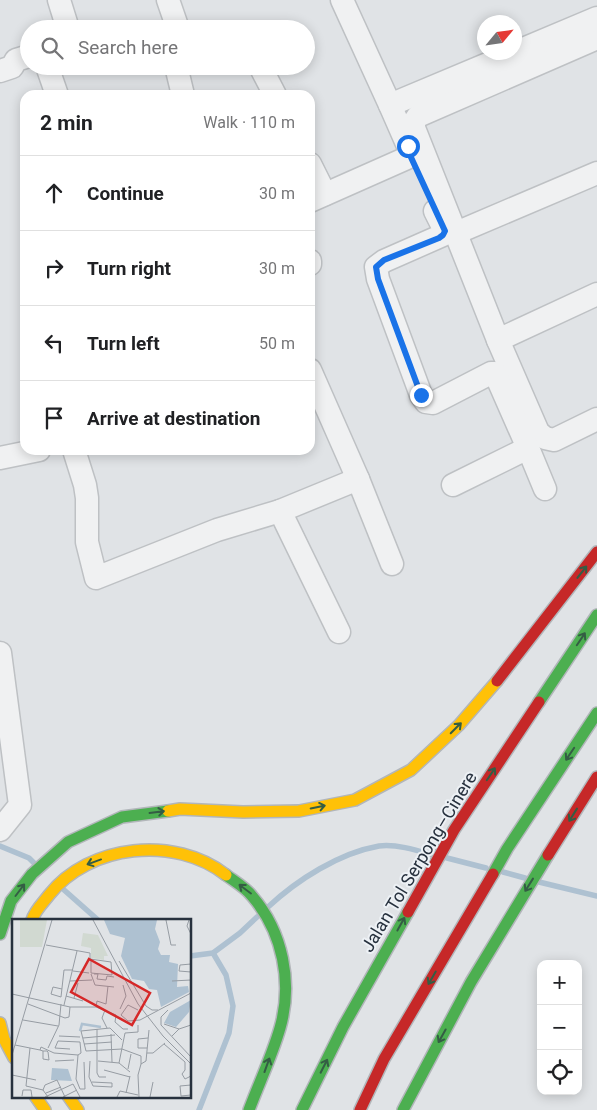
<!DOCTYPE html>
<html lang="en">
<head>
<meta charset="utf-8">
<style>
  :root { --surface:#fff; --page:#f6f6f6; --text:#202124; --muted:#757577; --line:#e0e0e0 }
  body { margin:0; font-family:Roboto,sans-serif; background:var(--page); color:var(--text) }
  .controls { position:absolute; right:15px; bottom:15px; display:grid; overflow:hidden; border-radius:10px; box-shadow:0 2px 12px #0003 }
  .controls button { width:45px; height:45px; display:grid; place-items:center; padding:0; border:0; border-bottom:1px solid var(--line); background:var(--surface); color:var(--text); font:25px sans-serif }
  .compass { position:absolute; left:477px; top:15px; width:45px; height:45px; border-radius:50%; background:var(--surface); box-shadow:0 2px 12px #0003; rotate:61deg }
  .stop { position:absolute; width:15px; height:15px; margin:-11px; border:4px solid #1a73e8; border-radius:50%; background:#fff }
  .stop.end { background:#1a73e8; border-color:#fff; box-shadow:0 1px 5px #0008 }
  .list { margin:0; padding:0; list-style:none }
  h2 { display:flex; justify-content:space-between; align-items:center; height:65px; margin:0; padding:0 20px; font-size:21px }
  h2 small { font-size:16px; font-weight:400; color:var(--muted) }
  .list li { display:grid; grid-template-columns:32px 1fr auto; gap:15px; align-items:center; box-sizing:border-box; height:75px; padding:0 20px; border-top:1px solid var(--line) }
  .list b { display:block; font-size:19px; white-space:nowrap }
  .list em { font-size:16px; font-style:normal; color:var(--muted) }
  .icon { flex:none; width:28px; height:28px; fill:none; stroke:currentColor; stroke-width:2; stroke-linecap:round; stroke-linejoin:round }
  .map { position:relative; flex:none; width:597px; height:1110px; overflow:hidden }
  .search { position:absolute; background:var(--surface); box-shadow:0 2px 12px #0003; left:20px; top:20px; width:295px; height:55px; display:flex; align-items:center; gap:12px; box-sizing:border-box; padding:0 18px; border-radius:28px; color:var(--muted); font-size:19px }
  .panel { position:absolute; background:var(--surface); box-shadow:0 2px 12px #0003; left:20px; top:90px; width:295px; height:365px; border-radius:15px }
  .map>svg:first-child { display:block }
</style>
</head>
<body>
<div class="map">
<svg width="597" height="1110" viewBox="0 0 597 1110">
  <rect width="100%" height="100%" fill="#e0e3e6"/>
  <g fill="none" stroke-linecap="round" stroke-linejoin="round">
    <g stroke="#aec1d1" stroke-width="5.5">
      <path d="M0,846L29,858L34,863"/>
      <path d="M447,858L486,868"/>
      <path d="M503,872L525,878"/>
      <path d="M539,882L597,896"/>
      <path d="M63,889L98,920"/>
      <path d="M268,907C297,880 339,853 379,846C397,844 416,850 433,855"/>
      <path d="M190,956L213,953L240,933L257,917"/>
      <path d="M199,1110L229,1033L233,1006L226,975L213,953"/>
    </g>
    <g stroke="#bec1c4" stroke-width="25">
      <g id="street">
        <path d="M59,0L68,29"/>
        <path d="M168,0L178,29"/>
        <path d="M597,38L418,116L414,122V128L498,340L538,432L545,438L554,440L597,419"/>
        <path d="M47,66L57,95"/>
        <path d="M176,66L183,95"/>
        <path d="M260,66L275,95"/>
        <path d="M0,71L12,67L16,60L29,56"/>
        <path d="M390,105L597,18"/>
        <path d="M310,164L325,194"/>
        <path d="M310,201L407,158L409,153L408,146L390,105L342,0"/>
        <path d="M435,211L445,231L443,235L384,261L376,267L378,279L421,395L426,402L433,403L491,373H495L528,448L545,489"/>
        <path d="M456,233L597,173"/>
        <path d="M310,261V264"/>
        <path d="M498,340L597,294"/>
        <path d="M310,370L358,479L392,564"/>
        <path d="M74,450L85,485L87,498V542L96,578L217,530L280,511L358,479"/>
        <path d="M0,458L39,450"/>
        <path d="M453,485L528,448"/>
        <path d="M280,511L339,632"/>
        <path d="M0,653L20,805L0,830"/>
      </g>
    </g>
    <g stroke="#b2b6ba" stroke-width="14">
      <g id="fast">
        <path d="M539,702L597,615"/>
        <path d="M493,874L507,849L597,713"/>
        <path d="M226,875C234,881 246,888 252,896C283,932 293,983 280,1028C272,1056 259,1083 249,1110"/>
        <path d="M0,934L11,901L32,874L68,842L122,817L168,811"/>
        <path d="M302,1110L343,1027L408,912"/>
        <path d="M403,1110L471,982L548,855"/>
      </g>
    </g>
    <g stroke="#b2b6ba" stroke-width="14">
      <g id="slow">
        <path d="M168,811L180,809L243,812L299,811L355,800L411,770L459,725L497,681"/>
        <path d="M32,920C35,910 43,903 49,895C89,844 175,835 226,875"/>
        <path d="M0,1023L4,1039L14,1058"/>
        <path d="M35,1096L45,1110"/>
        <path d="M68,1096L78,1110"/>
      </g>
    </g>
    <g stroke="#b2b6ba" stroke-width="14">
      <g id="jam">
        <path d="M497,681L597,552"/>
        <path d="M548,855L597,777"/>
        <path d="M408,912L454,830L539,702"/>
        <path d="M360,1110L384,1059L493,874"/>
      </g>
    </g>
    <use href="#street" stroke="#f0f1f2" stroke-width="22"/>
    <use href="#fast" stroke="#4caf50" stroke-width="11"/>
    <use href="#slow" stroke="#ffc107" stroke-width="11"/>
    <use href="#jam" stroke="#c62828" stroke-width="11"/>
  </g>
  <defs><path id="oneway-shaft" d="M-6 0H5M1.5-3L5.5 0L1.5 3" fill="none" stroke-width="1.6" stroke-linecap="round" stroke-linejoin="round" transform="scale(1.25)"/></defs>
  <g stroke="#345d44">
    <use href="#oneway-shaft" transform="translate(582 572) rotate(-52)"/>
    <use href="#oneway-shaft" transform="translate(581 639) rotate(-56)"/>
    <use href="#oneway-shaft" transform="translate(456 728) rotate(-45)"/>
    <use href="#oneway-shaft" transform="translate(570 754) rotate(124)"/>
    <use href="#oneway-shaft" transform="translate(491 774) rotate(-56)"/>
    <use href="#oneway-shaft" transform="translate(318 807) rotate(-11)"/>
    <use href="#oneway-shaft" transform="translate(157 812) rotate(-7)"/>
    <use href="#oneway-shaft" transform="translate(573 815) rotate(122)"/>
    <use href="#oneway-shaft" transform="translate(94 862) rotate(160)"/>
    <use href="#oneway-shaft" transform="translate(529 885) rotate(122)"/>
    <use href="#oneway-shaft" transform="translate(245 889) rotate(-143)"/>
    <use href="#oneway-shaft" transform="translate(20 890) rotate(-53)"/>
    <use href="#oneway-shaft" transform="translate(401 924) rotate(-61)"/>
    <use href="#oneway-shaft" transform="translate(432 978) rotate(120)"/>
    <use href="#oneway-shaft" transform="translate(442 1036) rotate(119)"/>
    <use href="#oneway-shaft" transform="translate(267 1065) rotate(-70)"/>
    <use href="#oneway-shaft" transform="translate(324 1066) rotate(-63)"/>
  </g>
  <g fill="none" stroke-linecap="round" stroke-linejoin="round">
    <path stroke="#1a73e8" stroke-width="6" d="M408,146L409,153L445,231L443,235L439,238L384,260L376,267L378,279L421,395"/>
  </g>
  <g text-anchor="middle" stroke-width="4" stroke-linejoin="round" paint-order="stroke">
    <g font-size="18" fill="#27313e" stroke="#edf1f5">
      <text transform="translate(419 862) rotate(-59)" y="6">Jalan Tol Serpong–Cinere</text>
    </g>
  </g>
  <g transform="translate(12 919)">
    <rect width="179" height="179" fill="#e0e3e6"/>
    <path d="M8,1H35L30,28H8Z" fill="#d1d9d1"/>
    <path d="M71,14L86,16L96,37H92V41L79,39V29L69,27Z" fill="#d1d9d1"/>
    <path d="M92,1H145L143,10L148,23L146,30L149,36H158L157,43L166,45L165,68L176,67L177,73L149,88L145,71L137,70L132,62L120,60L109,37L113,19L98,15ZM179,81L177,93L164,108L152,104L158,93ZM40,149L56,150L60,162L39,161Z" fill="#aec1d1"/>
    <path fill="none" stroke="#aec1d1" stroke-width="2.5" d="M68,112L70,105L89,108"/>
    <path fill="none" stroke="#969ca3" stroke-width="1" d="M81,1L126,85L151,117L179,145M154,1L159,26H164M177,1L175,7L179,15M34,26L78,34V42M78,40L99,43L100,56L79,54V41M107,42L134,87L140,91H146M179,45L168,46L167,52L179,53M61,52L77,54M79,55L83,66L102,68M82,55H86L85,60L94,61L95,57L102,58M58,62L80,61M160,62L179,61M0,75L58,88H84L104,96L103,103L111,110H116M54,77L71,82M49,78L52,51H61M49,78L39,75L41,68L50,70M62,79L66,64M16,85L53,99L57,98L58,88M52,86L65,32M84,88L85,82L94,85L96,67M108,90L114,77L111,66M93,91L90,99L95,109M126,91L116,86L109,96L116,102L128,101L179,74M156,91L149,98V106L179,138M11,101L46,107M152,105L167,110M85,110V154L87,158H94M99,115L100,143M47,117L68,118M160,117L167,110L179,106M71,119L103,116M110,121L98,109L69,112L74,132L110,130L129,137V145M72,125L100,123M152,125L173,143V151L170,155L173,160L179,157M3,126L28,131L31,132H35L36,133L37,141L31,140V132M18,129L14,167L31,171L36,178M36,129L47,106L49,85M135,129H126V120L136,119M58,130L43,129L46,122L68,123L69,134L66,136M28,131L29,128L42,134L66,136L64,160L68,170H73L72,143M135,134H141L153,124M0,136L40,1M43,142L62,141M78,142L77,158L81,167L100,168V164L80,163M86,142L107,144L118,153M107,144L113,114L126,113V106M116,150L119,135M92,151L118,158M0,156L24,161M179,166L168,167L169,177L179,176M31,171L33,166L45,161L53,178M34,174L49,168M114,174L118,157M10,177L11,171H19L20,178M33,178L61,165L68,178M51,178L65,171M105,178L108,172L126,176M127,178L126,156L129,145L134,142L137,111M138,178L141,163"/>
    <path fill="#d62828" fill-opacity="0.15" stroke="#d62828" stroke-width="2.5" d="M77,40L138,74L120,106L59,73Z"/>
    <rect width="179" height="179" fill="none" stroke="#27313e" stroke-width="2.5"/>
  </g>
</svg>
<div class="controls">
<button>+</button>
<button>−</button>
<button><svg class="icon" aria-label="locate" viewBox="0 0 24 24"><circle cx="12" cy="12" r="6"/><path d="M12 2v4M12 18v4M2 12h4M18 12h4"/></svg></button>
</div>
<svg class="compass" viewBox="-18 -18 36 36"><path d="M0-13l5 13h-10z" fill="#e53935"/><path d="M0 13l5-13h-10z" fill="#757577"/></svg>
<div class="stop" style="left:408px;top:146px"></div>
<div class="stop end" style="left:421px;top:395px"></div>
<div class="search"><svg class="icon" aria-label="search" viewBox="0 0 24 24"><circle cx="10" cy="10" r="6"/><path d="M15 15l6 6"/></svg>Search here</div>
<section class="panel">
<h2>2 min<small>Walk · 110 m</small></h2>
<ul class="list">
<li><svg class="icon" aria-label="ahead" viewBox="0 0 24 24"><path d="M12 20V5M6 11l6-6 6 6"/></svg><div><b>Continue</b></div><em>30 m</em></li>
<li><svg class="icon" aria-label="right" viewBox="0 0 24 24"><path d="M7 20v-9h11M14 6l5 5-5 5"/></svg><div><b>Turn right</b></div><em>30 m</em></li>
<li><svg class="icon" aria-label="left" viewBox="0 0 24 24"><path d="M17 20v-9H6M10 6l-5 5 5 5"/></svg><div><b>Turn left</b></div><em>50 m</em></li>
<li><svg class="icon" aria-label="arrive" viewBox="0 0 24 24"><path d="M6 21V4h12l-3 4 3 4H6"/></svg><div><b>Arrive at destination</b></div></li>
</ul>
</section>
</div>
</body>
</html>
